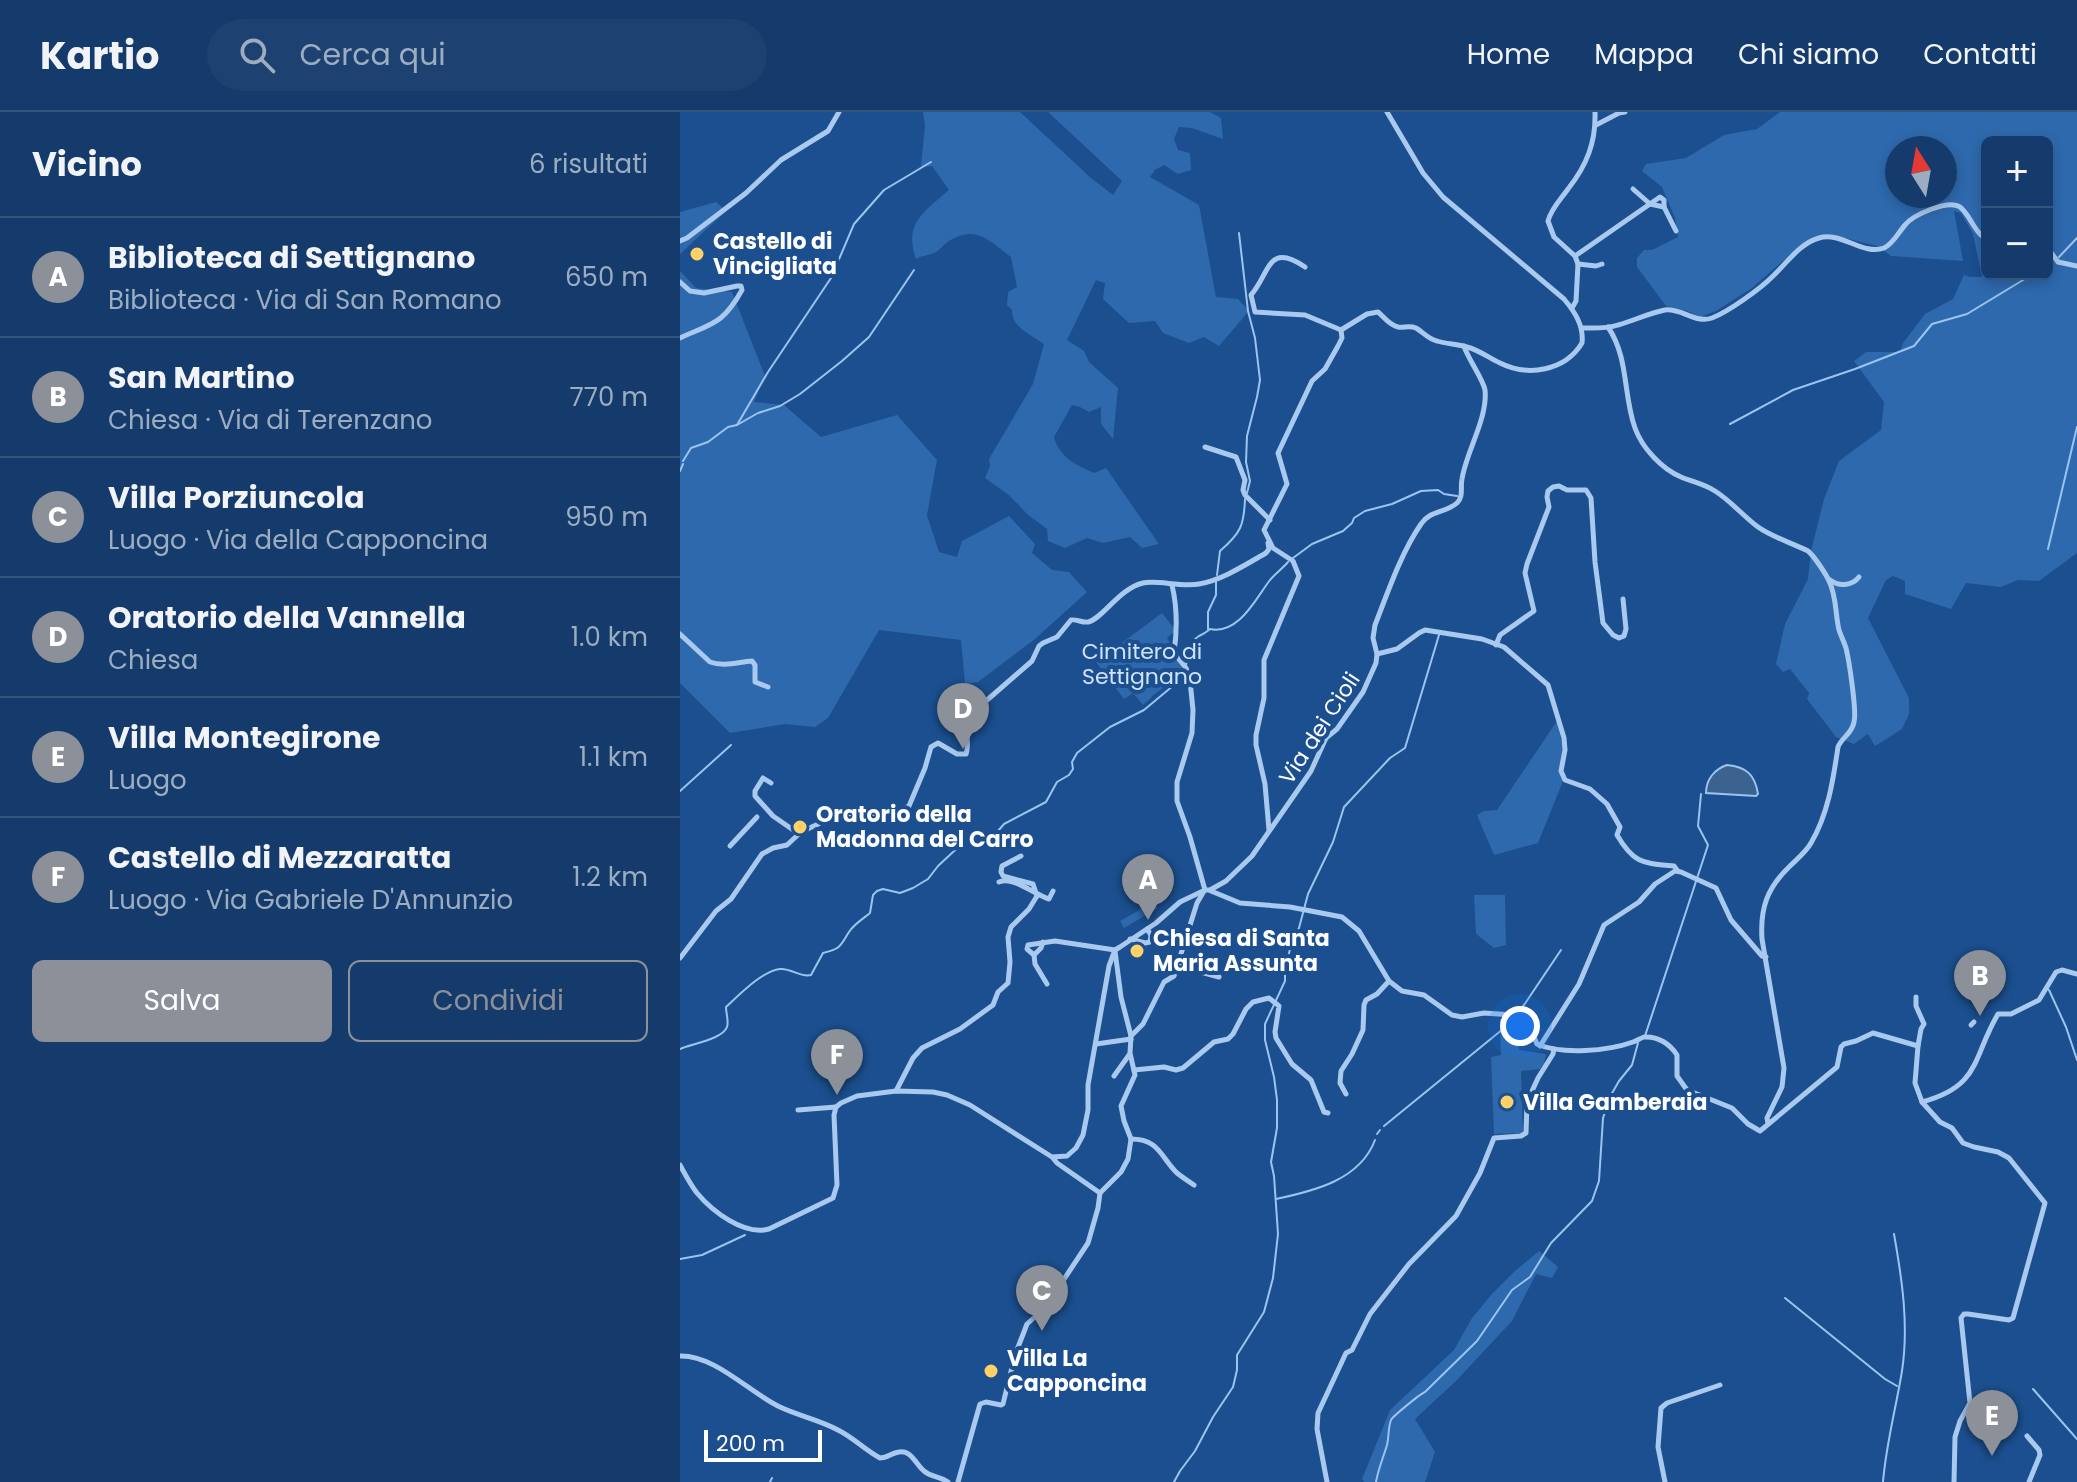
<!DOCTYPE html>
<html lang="it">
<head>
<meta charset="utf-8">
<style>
  :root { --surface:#143b6b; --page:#1d4271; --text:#f1f3f6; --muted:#9dadc1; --line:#33557e; --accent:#8c9099 }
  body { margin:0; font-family:Poppins,sans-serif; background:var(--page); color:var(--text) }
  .controls { position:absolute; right:24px; top:24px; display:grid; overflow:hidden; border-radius:12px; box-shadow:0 4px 12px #0003 }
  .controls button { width:72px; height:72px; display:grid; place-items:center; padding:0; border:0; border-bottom:2px solid var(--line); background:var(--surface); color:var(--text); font:40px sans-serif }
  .compass { position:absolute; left:1205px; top:24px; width:72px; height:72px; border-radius:50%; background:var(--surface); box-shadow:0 4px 12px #0003; rotate:349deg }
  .scale { position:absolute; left:24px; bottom:20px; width:118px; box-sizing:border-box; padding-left:8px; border:4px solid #fff; border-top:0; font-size:22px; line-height:28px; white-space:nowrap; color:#fff; -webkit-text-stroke:6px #1b4f8f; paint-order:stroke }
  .you { position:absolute; left:840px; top:914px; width:28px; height:28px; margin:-20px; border:6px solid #fff; border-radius:50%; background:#1a73e8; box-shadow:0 0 0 12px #1a73e833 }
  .badge { display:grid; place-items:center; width:52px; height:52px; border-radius:50%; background:var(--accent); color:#fff; font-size:26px; font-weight:700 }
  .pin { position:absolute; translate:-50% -66px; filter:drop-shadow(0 2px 4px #0008) }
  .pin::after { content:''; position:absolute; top:42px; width:28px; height:24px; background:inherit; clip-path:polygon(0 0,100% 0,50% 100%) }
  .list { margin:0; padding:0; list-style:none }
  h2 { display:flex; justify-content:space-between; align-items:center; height:104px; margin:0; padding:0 32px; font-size:34px }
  h2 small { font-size:26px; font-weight:400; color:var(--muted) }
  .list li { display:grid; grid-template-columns:52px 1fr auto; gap:24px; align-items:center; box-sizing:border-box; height:120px; padding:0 32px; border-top:2px solid var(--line) }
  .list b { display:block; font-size:30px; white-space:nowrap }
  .list p { margin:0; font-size:26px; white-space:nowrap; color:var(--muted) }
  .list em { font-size:26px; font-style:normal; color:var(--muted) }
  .actions { display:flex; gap:16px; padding:24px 32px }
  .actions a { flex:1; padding:18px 0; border:2px solid var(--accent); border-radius:12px; text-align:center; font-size:28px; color:var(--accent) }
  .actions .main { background:var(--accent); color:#fff }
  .icon { flex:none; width:44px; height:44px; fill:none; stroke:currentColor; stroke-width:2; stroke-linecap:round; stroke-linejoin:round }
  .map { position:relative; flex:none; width:1397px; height:1370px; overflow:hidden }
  header { display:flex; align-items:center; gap:48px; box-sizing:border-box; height:112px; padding:0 40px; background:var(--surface); border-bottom:2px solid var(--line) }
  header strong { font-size:38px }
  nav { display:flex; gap:44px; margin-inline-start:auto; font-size:28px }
  .search { width:560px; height:72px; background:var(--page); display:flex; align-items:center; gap:20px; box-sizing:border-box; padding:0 28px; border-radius:44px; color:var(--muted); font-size:30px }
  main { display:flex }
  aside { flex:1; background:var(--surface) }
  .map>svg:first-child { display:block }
</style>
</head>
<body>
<header>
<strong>Kartio</strong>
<div class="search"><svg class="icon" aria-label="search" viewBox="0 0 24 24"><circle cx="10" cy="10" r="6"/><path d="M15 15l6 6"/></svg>Cerca qui</div>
<nav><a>Home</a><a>Mappa</a><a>Chi siamo</a><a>Contatti</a></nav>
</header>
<main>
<aside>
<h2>Vicino<small>6 risultati</small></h2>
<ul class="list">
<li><span class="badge">A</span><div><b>Biblioteca di Settignano</b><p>Biblioteca · Via di San Romano</p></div><em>650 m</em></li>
<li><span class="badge">B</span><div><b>San Martino</b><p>Chiesa · Via di Terenzano</p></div><em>770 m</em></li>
<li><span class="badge">C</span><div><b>Villa Porziuncola</b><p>Luogo · Via della Capponcina</p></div><em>950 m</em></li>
<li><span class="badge">D</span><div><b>Oratorio della Vannella</b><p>Chiesa</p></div><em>1.0 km</em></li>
<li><span class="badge">E</span><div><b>Villa Montegirone</b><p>Luogo</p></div><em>1.1 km</em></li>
<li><span class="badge">F</span><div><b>Castello di Mezzaratta</b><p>Luogo · Via Gabriele D'Annunzio</p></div><em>1.2 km</em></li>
</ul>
<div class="actions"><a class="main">Salva</a><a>Condividi</a></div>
</aside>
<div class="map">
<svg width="1397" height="1370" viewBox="0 0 1397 1370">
  <rect width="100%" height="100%" fill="#1b4f8f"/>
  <g fill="#2e69ad" fill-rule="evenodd">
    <path d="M243,0H340L411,66L433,83L442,69L368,0H530L541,6L543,27L512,16L499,15L494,27L498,38L510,41L511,58L498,62L484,53L475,58L470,65L519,93L536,185L558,187L569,199L539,234L524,225L509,231L483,221L475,209L449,211L423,187L425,171L416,168L387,228L404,239L409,250L438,276L433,327L421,312V295L409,300L400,295L392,293L374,325C380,346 396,353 414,361L426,356L479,432L462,436L450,425L423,431L407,426L385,436L368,429L367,417L347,402L330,384L305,366L310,354L309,347L353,272L364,232C351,223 331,215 332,198L327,193L328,180L337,175L331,145C309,129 297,112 269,129C264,132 259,139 254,141C248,144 242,143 236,147C223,111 245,99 269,78L252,54L241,55L245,13Z"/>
    <path d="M1100,0H1397V441L1359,469L1338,468L1321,475L1286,471L1271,497L1225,482V469L1213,464L1206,468L1188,506L1229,586V602L1222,617L1195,634L1188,622L1174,632L1156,625L1127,587L1129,581L1110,557L1103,560L1096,552L1105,512L1128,467L1131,439L1144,387L1159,349L1201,318L1204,290L1174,249L1186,240H1220L1223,231L1245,202L1273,187L1284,163L1290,165H1302L1293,122L1281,101L1274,99L1283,149L1211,144L1197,134L1148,122L1127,128L1072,176L1036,199L1020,205L1007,199L986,194L957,155V146L964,138H972L998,125L995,106L982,75L962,59L966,52L1006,46L1044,23L1077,17ZM1307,30H1367V162H1307ZM1217,36H1265V84H1217Z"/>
    <path d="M36,90L46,99L0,142V100Z"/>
    <path d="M0,159L16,176L52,180L85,264L74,290L104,293L141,325L217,303L257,348L247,403L259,440L277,445L282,429L329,404L355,432L352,441L372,458L389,460L407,480L355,527L298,570L285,572L281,528L199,518L148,606L135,615L105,612L50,621L0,571Z"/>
    <path d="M482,501L494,516V520L487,526L490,531L486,535L505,559L471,585V586L463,593L453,581L444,587L416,550Z"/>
    <path d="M877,609L883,636L880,660L883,669L858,731L814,743L797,703L804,699L817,698Z"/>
    <path d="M794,783H825L826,833L814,836L796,822Z"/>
    <path d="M472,788L478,796L444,816L440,809L456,800Z"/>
    <path d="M820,907H838L839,938L866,942L864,951L860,957L841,959L843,1021L814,1022L811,945L821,943Z"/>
    <path d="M859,1139L878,1155L872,1166L856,1162L832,1209L777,1268L735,1307L755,1340L745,1370H684L682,1367L710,1298L774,1238L792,1206L811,1183L835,1159Z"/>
  </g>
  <path fill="#3c6290" stroke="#9cc4f0" stroke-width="2" d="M1047,653C1067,655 1075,663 1078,682L1076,684L1026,681C1026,667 1035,657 1047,653Z"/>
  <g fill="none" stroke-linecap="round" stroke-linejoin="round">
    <g stroke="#9cc4f0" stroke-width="2">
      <path d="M559,121L568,199L575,226L580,268L577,285L567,324L566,350L570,369L567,381"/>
      <path d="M1379,145L1397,126"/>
      <path d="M1367,153L1371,151"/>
      <path d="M1050,312L1113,278L1175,257L1234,234L1252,212L1287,202L1353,162"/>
      <path d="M57,313L88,260L151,166L174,112L204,78L251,50"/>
      <path d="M3,349L11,336L28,330L48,315L57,313L78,301L100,294L120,282L162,249L189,225L234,158"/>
      <path d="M0,359L3,352"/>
      <path d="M1368,437L1397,315"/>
      <path d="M613,446L632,432L663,419L672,411L674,406L685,399L712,392L741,379L758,378L764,382L777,384"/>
      <path d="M537,463L540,439C561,421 564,413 565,387"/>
      <path d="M528,517V500L536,483V470"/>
      <path d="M506,554C507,544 509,530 519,524C523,522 527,520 530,517C559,523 576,486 590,468C595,462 603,456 608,450"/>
      <path d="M0,679L51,633"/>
      <path d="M1369,878L1386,915L1397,948"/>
      <path d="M828,911L844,893L881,838"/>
      <path d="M965,924L1028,733L1018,714L1021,682"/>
      <path d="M0,937C11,932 43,927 47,915C49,909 46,902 46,895C58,884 82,859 100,857C112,856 120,866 131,863L143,841C161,837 160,834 169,820C174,812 184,806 190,801L193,783L197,779L203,777L220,781L233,776L248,767L258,754L287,727L293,724L318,719L324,712L366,690L377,670L389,663L393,657L392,650L397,641L430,615L464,598L500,568L505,561"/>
      <path d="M704,1014L823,917"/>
      <path d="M697,1022L700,1018"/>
      <path d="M596,1087C634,1079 680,1068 695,1028"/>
      <path d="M0,1147L22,1143L65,1123"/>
      <path d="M1105,1186L1205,1267L1217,1274"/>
      <path d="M1353,1277L1397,1327"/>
      <path d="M90,1370L92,1366"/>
      <path d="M494,1370L500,1359L515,1339L533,1305L553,1275L557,1258V1243L584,1200L593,1166L598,1122L594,1064L591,1050L597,1016V988L594,965L585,928V912L605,869V858L610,837L619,816L628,782L653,730L664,695L710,646L725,636L759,523"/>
      <path d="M696,1370C698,1358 703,1346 707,1333C709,1325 708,1316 711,1308C712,1305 740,1282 745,1280L797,1229L832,1178L850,1165L871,1131L912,1089L919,1069L923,1006L931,983L939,969L952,953L958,931"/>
      <path d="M1203,1370C1206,1332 1216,1296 1222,1259C1229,1213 1222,1167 1214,1122"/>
    </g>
    <g stroke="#a9c9ee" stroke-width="5">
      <path d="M916,13L939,1L945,0"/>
      <path d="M953,77L970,92L984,95"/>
      <path d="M0,129L7,126L66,81L101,48L148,19L159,0"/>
      <path d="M1367,135L1378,150L1397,154"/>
      <path d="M895,144L980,85L984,88V95L996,119"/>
      <path d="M898,152L916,154L922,152"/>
      <path d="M625,155C587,129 590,162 571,183L575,200L625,203L661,218"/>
      <path d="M0,170L10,179L24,181L57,174H61L62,178C43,212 33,211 0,226"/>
      <path d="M892,196L896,189L898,152L895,144L874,125L868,109C871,97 881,87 888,77C907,53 916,30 915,0"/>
      <path d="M928,215C949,246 943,283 955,316C962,336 982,357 1001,365C1013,370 1024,372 1035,379C1051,389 1063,404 1078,415C1092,425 1112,431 1128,439C1134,444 1146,462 1149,469C1157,485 1155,502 1159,518C1161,524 1164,530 1166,536C1169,548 1177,600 1174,610C1172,622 1162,625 1158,635C1153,669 1148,702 1131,731C1126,740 1117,747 1110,754C1087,776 1080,796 1082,827L1104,956L1102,975L1087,1006L1088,1011"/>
      <path d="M902,216C914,216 926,217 938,213C953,209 969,201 985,198C1002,196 1015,212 1032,206C1048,200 1080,177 1092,165C1106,152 1120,131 1139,126C1161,119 1183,144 1204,136C1213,132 1218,121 1225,113C1233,103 1268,87 1280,95C1289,102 1293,116 1302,124H1307"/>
      <path d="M525,335L556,345L565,368L563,378L565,383L590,408"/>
      <path d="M1150,468C1159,475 1172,474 1179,465"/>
      <path d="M492,473C497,494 497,520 494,541L506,556L510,569L513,598L512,621L497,670V689L510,725L525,778"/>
      <path d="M0,522L30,550C44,555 58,550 72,549L75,553V570L88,575"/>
      <path d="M816,533L820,523L854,499L845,461L847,452L869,395L867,385L868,379L873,375L879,374L887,378H906L911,386L915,450L923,511L933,523L939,526L944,524L946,517L943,487"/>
      <path d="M697,542L717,537L739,521L745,518L802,527L824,535L868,573L884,626L885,638L881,659L885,668L910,677L927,692L940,715L937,723C954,752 963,751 994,754L997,758"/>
      <path d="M91,671L83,666L75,679V684L93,704L119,722"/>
      <path d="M589,718L585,672L576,633V623L584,586V548L619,464L613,449L593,436L584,418L607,372L598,341L632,269L645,257L658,234L662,226L661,218L687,202L698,200C704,205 709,213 718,215C724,216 729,213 736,216C743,220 748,227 757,229C766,232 777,232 787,235C799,238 809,246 820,251C848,265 885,259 902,231C904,214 895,200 884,187L763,85L743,61L707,0"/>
      <path d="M50,734L77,705"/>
      <path d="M341,744L322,754L321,760L323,764L353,772L357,784"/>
      <path d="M319,770C334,764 353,782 369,787L373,779"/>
      <path d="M531,779L560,791L610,795L662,805L679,819L709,869L722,879L744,883L772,903L782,905L804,901L833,903"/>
      <path d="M450,827L465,831L470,830L471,823L467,817"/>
      <path d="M354,843L361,836L363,830"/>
      <path d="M0,846L36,799L51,787L82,742L93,736L107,733L121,720L149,707L178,700L204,702L215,701L229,694L245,656L251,635L258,631L277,642H286C290,632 285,612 286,599L306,589L352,549L359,534L363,531L377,525L391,508C397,507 402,511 408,510C421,508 440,476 463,471C477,468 501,475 519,472C542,468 565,453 586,441L589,437L588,431"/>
      <path d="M499,850L517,859L539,865"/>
      <path d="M367,872L355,852L354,843L347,837L348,833L375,829L435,838L440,835L476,811L500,790L525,778H530L546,769L572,744L631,659L646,626L657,617L683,580L696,551L697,542L693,526L695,513C708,480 721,441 741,412C750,398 766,401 777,391C784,384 780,375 782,367C786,340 808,306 805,278C803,267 788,247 784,234"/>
      <path d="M1236,885V894L1244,912L1241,917L1238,934L1235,971L1242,990L1260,1010L1272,1016L1283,1031L1294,1035L1318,1040L1329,1046L1365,1091L1333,1206L1329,1208L1288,1202H1284L1281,1206L1290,1291L1280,1309L1275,1325L1274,1370"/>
      <path d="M838,903L847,909L857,932C882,943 928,939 953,930C956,929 961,926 964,925C978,924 990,932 997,943V964L1007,978L1052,996L1068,1012L1080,1019L1157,955L1161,935L1164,932L1176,929L1193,921L1238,934"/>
      <path d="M1291,913L1294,910"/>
      <path d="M451,924L463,912L484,870L494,864L517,791L524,779"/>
      <path d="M416,932L451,927"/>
      <path d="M860,934L899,872L924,813L959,790L975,772L995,759L1001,760L1036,776L1051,808L1082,844L1086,845"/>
      <path d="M454,958L484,955L496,958L503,956L534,930L548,927L553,922L566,897L573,890L589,886L599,894L595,920L596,926L612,952L631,968L644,1000L648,1001"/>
      <path d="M434,964L449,943"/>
      <path d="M216,979L233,946L242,936L280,917L313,893L318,880L328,871L330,850L328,825L331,815L349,797L357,784"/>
      <path d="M666,982L660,971L661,959L672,942L683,918L684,893L686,888L697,882L709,869"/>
      <path d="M1242,990C1301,974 1292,946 1318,902H1331L1359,888L1376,860L1382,858L1397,862"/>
      <path d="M118,998L156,995"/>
      <path d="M451,1027C479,1027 480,1044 497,1061C502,1065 508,1069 514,1073"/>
      <path d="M373,1046L377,1051L420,1081"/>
      <path d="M0,1053C5,1062 10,1072 17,1081C32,1099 64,1124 89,1117L153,1086L157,1073L154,1003L156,995L161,991L177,984L216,979L253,980L267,983L290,993L372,1045L387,1044L396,1036L403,1023L408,998V973L429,854L435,838"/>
      <path d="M0,1244C35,1243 70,1281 100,1295C119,1304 140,1308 158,1318C174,1326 185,1338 200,1346C208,1346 211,1341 219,1340C232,1338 236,1353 244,1359C251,1365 261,1365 268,1370"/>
      <path d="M1347,1324L1359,1338L1360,1343L1349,1370"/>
      <path d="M278,1370L300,1292L306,1290L321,1293L323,1292L335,1243L347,1212L365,1196L408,1131L418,1096L420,1081L441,1060L448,1047L451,1027L444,1009L441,994L455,963L450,941L451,924L441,885L435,839"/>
      <path d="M647,1370L637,1317L638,1301L666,1241L672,1238L690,1202L729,1152L776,1104L800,1061L814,1026L841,1024L846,1021L847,990L858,966L873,942L874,937"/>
      <path d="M985,1370L978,1335L981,1296L987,1291L1040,1273"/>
    </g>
  </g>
  <g fill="#ffd166" stroke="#1b4f8f" stroke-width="3">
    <circle cx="17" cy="142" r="8"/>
    <circle cx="120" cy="715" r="8"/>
    <circle cx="457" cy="839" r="8"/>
    <circle cx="827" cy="990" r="8"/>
    <circle cx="311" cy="1259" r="8"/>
  </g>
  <g text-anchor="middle" stroke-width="8" stroke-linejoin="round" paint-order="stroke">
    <g font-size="22" font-weight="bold" fill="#fff" stroke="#1b4f8f" text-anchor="start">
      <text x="33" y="137">Castello di<tspan x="33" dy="25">Vincigliata</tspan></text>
      <text x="136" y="710">Oratorio della<tspan x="136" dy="25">Madonna del Carro</tspan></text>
      <text x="473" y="834">Chiesa di Santa<tspan x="473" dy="25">Maria Assunta</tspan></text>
      <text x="843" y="998">Villa Gamberaia</text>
      <text x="327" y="1254">Villa La<tspan x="327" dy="25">Capponcina</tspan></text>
    </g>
    <g font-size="22" fill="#cfe3fa" stroke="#1b4f8f">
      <text x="462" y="547">Cimitero di<tspan x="462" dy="25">Settignano</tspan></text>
    </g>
    <g font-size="22" fill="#fff" stroke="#1b4f8f">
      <text transform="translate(639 616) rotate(-57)" y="8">Via dei Cioli</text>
    </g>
  </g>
</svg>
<div class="controls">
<button>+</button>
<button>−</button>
</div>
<svg class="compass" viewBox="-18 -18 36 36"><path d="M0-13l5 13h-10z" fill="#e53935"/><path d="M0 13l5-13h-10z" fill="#9dadc1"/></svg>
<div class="scale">200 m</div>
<div class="you"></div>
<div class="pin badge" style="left:468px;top:808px">A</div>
<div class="pin badge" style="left:1300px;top:904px">B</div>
<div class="pin badge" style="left:362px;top:1219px">C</div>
<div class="pin badge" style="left:283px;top:637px">D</div>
<div class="pin badge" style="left:1312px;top:1344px">E</div>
<div class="pin badge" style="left:157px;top:983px">F</div>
</div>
</main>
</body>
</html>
